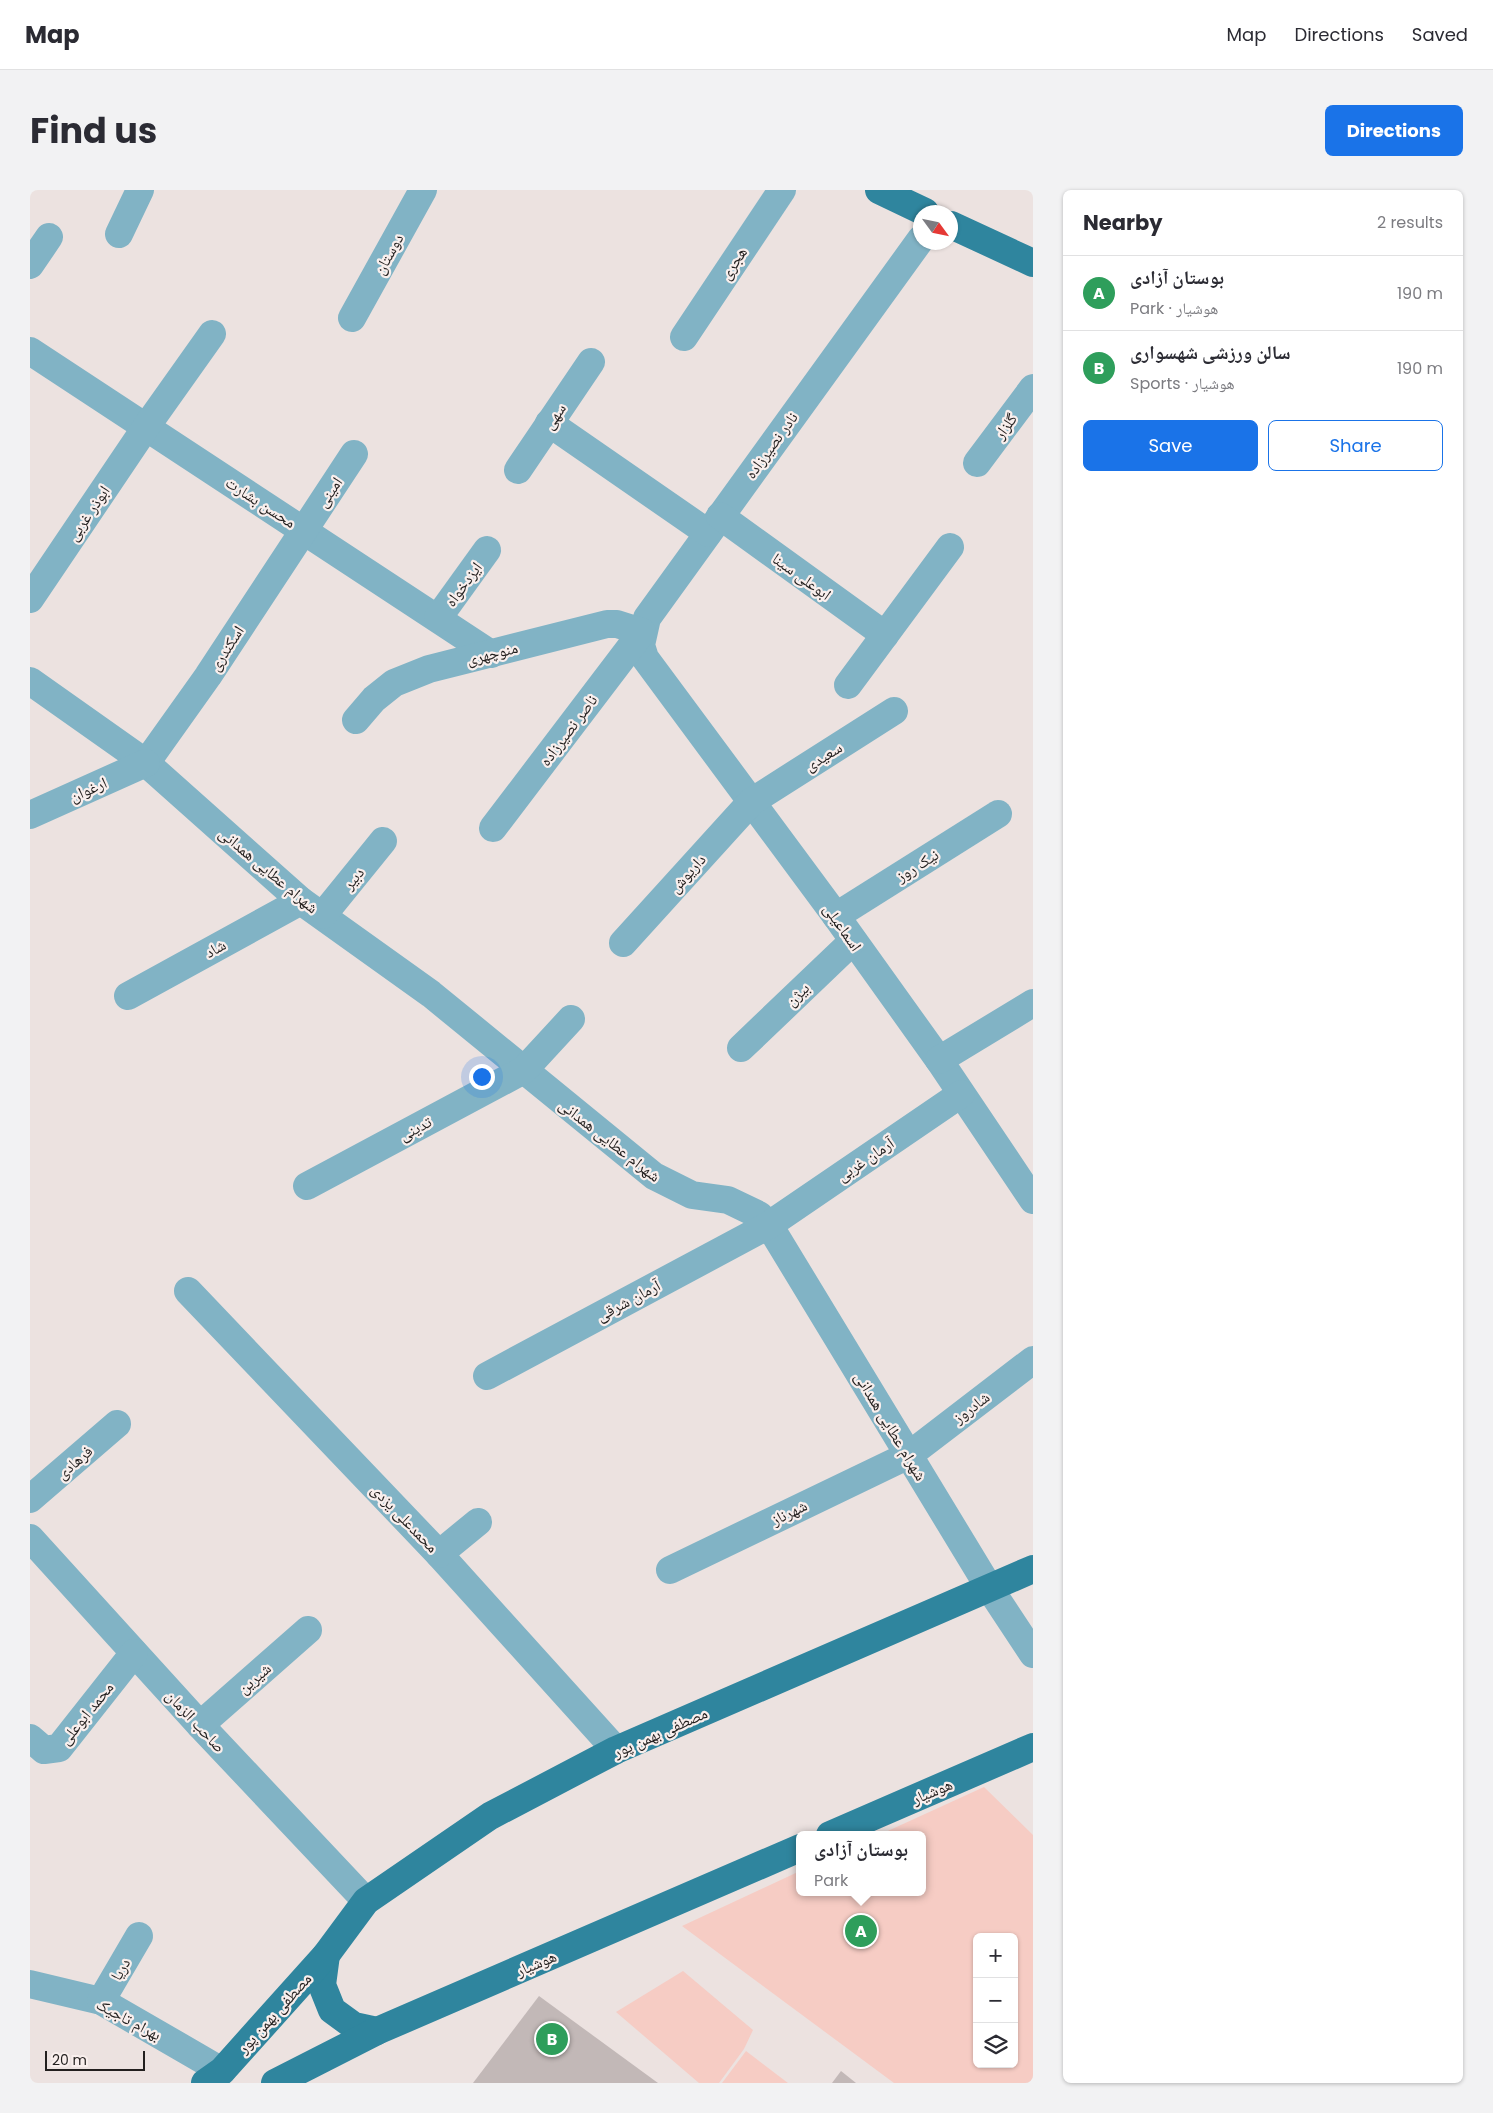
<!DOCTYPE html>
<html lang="en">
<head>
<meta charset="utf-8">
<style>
  :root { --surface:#fff; --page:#f2f2f3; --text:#2b2b33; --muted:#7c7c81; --line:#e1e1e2; --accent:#1a73e8 }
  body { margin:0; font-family:Poppins,"Noto Naskh Arabic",sans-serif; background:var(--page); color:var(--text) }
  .controls { position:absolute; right:15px; bottom:15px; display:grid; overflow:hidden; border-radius:8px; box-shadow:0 1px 4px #0004 }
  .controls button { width:45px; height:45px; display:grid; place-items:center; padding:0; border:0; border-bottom:1px solid var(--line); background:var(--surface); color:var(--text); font:25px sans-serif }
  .compass { position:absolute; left:883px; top:15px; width:45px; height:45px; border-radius:50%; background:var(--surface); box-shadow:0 1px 4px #0004; rotate:123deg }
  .scale { position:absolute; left:15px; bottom:12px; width:100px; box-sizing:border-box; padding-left:5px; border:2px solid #221f1e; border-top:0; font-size:14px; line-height:18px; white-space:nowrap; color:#221f1e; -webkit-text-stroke:4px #f9efed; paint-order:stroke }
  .you { position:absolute; left:451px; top:886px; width:18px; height:18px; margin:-12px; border:4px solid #fff; border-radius:50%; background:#1a73e8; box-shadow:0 0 0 8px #1a73e833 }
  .badge { display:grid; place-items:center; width:32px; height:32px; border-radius:50%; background:var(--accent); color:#fff; font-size:16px; font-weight:700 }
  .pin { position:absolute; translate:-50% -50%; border:2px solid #fff; box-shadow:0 1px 5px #0006 }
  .popup { position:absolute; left:766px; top:1641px; width:130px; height:65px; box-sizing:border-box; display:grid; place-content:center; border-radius:8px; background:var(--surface); filter:drop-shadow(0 1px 4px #0005); font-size:16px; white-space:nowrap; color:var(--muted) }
  .popup b { font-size:19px; color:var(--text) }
  .popup::after { content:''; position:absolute; left:50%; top:100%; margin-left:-10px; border:10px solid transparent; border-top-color:var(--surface) }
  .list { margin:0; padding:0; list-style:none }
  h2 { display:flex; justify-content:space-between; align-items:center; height:65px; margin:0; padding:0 20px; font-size:21px }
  h2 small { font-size:16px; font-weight:400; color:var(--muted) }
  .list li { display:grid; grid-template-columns:32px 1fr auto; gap:15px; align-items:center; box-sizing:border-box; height:75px; padding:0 20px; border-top:1px solid var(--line) }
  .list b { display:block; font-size:19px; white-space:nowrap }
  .list p { margin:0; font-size:16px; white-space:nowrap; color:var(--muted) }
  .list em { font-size:16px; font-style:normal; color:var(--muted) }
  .actions { display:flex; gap:10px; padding:15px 20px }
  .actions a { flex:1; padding:11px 0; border:1px solid var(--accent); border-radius:8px; text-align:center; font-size:18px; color:var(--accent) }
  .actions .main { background:var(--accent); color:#fff }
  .icon { flex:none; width:28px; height:28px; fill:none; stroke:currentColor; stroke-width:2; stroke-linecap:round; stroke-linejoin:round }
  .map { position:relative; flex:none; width:1003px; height:1893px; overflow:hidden; border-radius:8px }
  header { display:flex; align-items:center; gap:30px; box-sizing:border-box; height:70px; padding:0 25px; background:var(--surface); border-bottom:1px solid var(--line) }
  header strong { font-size:24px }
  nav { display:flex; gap:28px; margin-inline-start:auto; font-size:18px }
  .intro { display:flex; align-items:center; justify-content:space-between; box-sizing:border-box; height:120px; padding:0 30px }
  h1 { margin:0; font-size:35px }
  .button { padding:12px 22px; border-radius:8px; background:var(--accent); color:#fff; font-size:18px; font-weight:700 }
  main { display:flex; gap:30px; padding:0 30px }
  aside { flex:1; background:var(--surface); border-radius:8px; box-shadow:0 1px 4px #0004 }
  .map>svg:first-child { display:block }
</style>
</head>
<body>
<header>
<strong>Map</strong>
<nav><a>Map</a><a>Directions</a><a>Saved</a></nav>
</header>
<div class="intro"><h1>Find us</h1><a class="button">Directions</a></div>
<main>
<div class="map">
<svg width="1003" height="1893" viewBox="0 0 1003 1893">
  <rect width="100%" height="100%" fill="#ece2e0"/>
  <g fill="#f6ccc4" fill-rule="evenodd">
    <path d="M954,1597L1003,1645V1893H864L652,1736L770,1681V1702H892V1645H849ZM947,1747H984V1874H947Z"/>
    <path d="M653,1781L723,1840L714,1859L689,1893H669L586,1822Z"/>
    <path d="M716,1861L758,1893H692Z"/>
  </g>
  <g fill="#c2b8b7">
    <path d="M509,1806L628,1893H443Z"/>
    <path d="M811,1881L826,1893H802Z"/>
  </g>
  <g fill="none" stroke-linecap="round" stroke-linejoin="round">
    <g stroke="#81b3c5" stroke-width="28">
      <path d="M89,44L110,0"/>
      <path d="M891,49L617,428L611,455L615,468L806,726L909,870L1003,1010"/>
      <path d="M0,75L19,47"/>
      <path d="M322,128L393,0"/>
      <path d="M654,147L752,0"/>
      <path d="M0,161L461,464"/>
      <path d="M519,233L678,343"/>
      <path d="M947,273L1003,198"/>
      <path d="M488,280L561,172"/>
      <path d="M690,326L855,445"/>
      <path d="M0,409L116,237L182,144"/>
      <path d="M408,428L457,360"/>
      <path d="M0,491L116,573L271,711L401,804L624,986L662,1005L698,1010L729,1025L739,1035L960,1399L1003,1464"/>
      <path d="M818,495L920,357"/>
      <path d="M326,530L344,509L364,493L399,479L577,434H587L612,442L463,638"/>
      <path d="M116,573L178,486L324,264"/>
      <path d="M0,625L116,573"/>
      <path d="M293,725L353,651"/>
      <path d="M806,726L968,624"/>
      <path d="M593,753L721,612L864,521"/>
      <path d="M98,806L271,711"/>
      <path d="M711,858L823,751"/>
      <path d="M909,870L1003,813"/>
      <path d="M277,996L494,880L541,829"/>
      <path d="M158,1101L409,1364L586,1560"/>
      <path d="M457,1186L739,1035L931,904"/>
      <path d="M0,1309L87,1234"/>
      <path d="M0,1348L170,1535L336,1711"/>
      <path d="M409,1364L448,1332"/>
      <path d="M640,1380L879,1265L1003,1170"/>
      <path d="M170,1535L278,1440"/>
      <path d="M0,1548L14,1560L29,1558L104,1463"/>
      <path d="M0,1794L71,1811L192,1881"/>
      <path d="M71,1811L109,1746"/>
    </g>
    <g stroke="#2f859e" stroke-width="28">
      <path d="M849,0L895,22"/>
      <path d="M921,35L1003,73"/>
      <path d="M800,1645L1003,1557"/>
      <path d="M296,1765L292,1795L302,1820L324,1836L347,1841"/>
      <path d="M175,1893L192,1881L296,1765L336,1711L460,1626L586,1560L1003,1379"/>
      <path d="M245,1893L347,1841L770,1658"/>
    </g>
  </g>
  <g text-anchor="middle" stroke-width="4.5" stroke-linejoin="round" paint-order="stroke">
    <g font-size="16" fill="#221f1e" stroke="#f9efed">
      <text transform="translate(358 64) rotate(-61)" y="6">دوستان</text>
      <text transform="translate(703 73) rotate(-56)" y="6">هجری</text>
      <text transform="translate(524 226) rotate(-56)" y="6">سهی</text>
      <text transform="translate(975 236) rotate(-54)" y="6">گلزار</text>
      <text transform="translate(741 255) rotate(-54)" y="6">نادر نصیرزاده</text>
      <text transform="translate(299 302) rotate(-56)" y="6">امینی</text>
      <text transform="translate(231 312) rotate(33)" y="6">محسن بشارت</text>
      <text transform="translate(58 323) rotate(-56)" y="6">ابوذر غربی</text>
      <text transform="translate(772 386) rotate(36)" y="6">ابوعلی سینا</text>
      <text transform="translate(433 394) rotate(-54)" y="6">ایزدخواه</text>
      <text transform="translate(196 458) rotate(-57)" y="6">اسکندری</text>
      <text transform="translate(462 463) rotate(-14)" y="6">منوچهری</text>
      <text transform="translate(538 540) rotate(-53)" y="6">ناصر نصیرزاده</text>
      <text transform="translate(793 566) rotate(-32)" y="6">سعیدی</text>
      <text transform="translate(58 599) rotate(-24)" y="6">ارغوان</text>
      <text transform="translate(887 675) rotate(-32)" y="6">نیک روز</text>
      <text transform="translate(239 680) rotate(40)" y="6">شهرام عطایی همدانی</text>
      <text transform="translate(657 683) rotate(-48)" y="6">داریوش</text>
      <text transform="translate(323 688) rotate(-51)" y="6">دبیر</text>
      <text transform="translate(813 737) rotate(55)" y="6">اسماعیلی</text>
      <text transform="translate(185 758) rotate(-29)" y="6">شاد</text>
      <text transform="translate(767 804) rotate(-44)" y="6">بیژن</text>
      <text transform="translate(385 938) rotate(-28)" y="6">تدینی</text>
      <text transform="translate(580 950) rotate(38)" y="6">شهرام عطایی همدانی</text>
      <text transform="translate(835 969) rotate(-34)" y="6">آرمان غربی</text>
      <text transform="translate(598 1110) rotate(-28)" y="6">آرمان شرقی</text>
      <text transform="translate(941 1217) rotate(-37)" y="6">شادروز</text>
      <text transform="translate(861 1236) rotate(59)" y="6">شهرام عطایی همدانی</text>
      <text transform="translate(44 1272) rotate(-41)" y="6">فرهادی</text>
      <text transform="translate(759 1322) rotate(-26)" y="6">شهرناز</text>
      <text transform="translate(375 1328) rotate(46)" y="6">محمدعلی یزدی</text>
      <text transform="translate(224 1488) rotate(-41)" y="6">شیرین</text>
      <text transform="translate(56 1523) rotate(-51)" y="6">محمد ابوعلی</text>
      <text transform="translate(166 1531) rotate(47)" y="6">صاحب الزمان</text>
      <text transform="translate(630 1542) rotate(-24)" y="6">مصطفی بهمن پور</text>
      <text transform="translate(902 1601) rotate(-23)" y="6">هوشیار</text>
      <text transform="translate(506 1773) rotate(-23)" y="6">هوشیار</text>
      <text transform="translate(90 1779) rotate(-60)" y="6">دریا</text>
      <text transform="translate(244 1823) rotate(-48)" y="6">مصطفی بهمن پور</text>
      <text transform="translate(99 1829) rotate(28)" y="6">بهرام تاجیک</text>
    </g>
  </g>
</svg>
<div class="controls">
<button>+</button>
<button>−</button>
<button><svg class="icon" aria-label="layers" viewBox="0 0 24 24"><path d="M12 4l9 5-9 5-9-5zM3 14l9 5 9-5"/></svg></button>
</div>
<svg class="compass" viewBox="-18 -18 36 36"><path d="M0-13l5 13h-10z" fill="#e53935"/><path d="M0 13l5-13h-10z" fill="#7c7c81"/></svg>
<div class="scale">20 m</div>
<div class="you"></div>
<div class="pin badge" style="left:831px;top:1741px;background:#2e9e5b">A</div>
<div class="popup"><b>بوستان آزادی</b>Park</div>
<div class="pin badge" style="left:522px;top:1849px;background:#2e9e5b">B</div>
</div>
<aside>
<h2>Nearby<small>2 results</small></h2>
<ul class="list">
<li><span class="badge" style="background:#2e9e5b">A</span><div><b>بوستان آزادی</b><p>Park · هوشیار</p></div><em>190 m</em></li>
<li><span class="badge" style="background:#2e9e5b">B</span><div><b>سالن ورزشی شهسواری</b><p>Sports · هوشیار</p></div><em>190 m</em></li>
</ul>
<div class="actions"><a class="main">Save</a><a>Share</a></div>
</aside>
</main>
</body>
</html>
